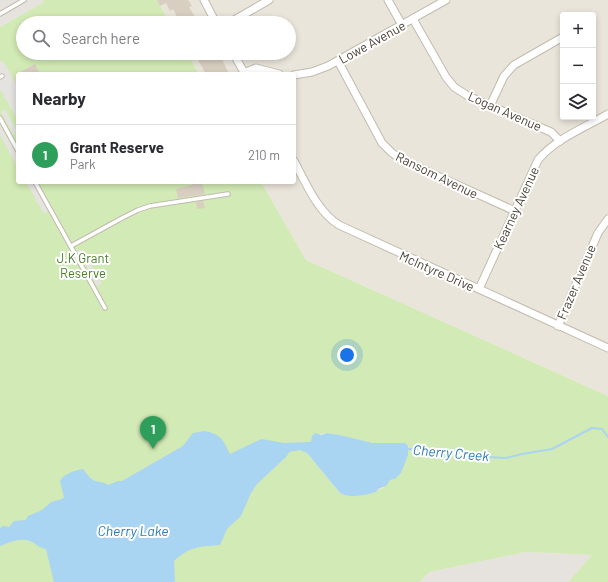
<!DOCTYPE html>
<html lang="en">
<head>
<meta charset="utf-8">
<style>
  :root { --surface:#fff; --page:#f7f7f7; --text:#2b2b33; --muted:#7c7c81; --line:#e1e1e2; --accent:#fc3f1d }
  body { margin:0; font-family:Barlow,sans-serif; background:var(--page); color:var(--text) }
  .controls { position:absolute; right:12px; top:12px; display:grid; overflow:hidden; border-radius:4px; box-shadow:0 2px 6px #0003 }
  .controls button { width:36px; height:36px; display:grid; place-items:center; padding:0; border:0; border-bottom:1px solid var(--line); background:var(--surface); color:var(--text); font:20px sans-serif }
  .you { position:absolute; left:347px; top:355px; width:14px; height:14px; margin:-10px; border:3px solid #fff; border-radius:50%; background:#1a73e8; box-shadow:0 0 0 6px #1a73e833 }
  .badge { display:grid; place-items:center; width:26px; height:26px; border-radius:50%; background:var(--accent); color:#fff; font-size:13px; font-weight:700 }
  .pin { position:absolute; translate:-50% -33px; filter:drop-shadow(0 1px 2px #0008) }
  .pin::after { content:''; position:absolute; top:21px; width:14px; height:12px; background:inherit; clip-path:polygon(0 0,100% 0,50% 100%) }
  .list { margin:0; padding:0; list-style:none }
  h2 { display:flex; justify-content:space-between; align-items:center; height:52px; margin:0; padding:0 16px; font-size:17px }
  h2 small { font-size:13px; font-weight:400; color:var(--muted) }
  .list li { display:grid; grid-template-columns:26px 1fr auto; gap:12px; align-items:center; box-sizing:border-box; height:60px; padding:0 16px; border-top:1px solid var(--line) }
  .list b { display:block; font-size:15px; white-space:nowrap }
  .list p { margin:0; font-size:13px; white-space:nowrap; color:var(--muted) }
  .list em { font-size:13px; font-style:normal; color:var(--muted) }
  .icon { flex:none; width:22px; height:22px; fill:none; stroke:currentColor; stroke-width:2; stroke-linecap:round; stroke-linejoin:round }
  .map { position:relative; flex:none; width:608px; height:582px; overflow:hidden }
  .search { position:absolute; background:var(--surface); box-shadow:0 2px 6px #0003; left:16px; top:16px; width:280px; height:44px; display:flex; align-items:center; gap:10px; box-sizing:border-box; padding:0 14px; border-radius:22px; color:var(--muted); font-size:15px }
  .panel { position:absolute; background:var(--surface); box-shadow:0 2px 6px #0003; left:16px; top:72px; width:280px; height:112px; border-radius:4px }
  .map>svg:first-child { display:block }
</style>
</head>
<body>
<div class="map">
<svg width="608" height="582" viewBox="0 0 608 582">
  <rect width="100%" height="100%" fill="#f6f3ec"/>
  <path fill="#eae5da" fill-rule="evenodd" d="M157,0H608V396L306,260L261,182H294V74H199L187,53H289V23H170ZM563,15H593V117H563Z"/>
  <g fill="#e6e2dd">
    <path d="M0,0H42L44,2L0,27Z"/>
    <path d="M526,552L592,555L568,582H419L430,572Z"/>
  </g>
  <path fill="#d2eab5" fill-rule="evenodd" d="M42,0H157L170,23H23V53H187L199,74H18V182H261L306,260L608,396V582H568L592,555L526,552L430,572L419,582H0V27L44,2ZM327,433L373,443H405L408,455L395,479L390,480L383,488L357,496C350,494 347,497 340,493L307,453L309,442L318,435Z"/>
  <g fill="#e5e3e0">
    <path d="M3,61L18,87V121L0,89V62Z"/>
    <path d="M5,109L18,133L14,135L1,112Z"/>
    <path d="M0,125L18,157V168L0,135Z"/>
    <path d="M26,182H32L48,211L44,214Z"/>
    <path d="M82,249L102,284L97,286L78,251Z"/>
  </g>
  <path fill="#a9d4f2" d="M205,431C222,435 223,440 230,454L261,439L284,443L309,442L311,441L312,436L315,433L321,435L327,433L339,435L373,443H405L408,446V455L401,473L395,479L390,480L386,486L378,489L376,492C364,495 351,499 340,493L307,453L300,450L289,452L287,456L257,484L251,493L241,516L227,529L220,545C198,547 191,546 174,561L175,582H54L46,549C39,549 33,540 26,540C17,539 8,543 0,546V528L3,526L9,527L14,521L26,520L28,516L42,510L51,502L62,499L64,497L60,481C65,473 74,471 83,469C86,473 90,479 95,481C100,482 104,482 108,485L118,481H122L183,446L193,433Z"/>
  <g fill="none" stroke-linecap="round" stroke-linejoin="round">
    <path stroke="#a9d4f2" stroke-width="2" d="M406,449L450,450L486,457L506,458L522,454L552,449L592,428L602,429L608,437"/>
  </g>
  <g fill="#d8cfc1">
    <path d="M157,0H188L192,6L189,7L199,23H180L173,9L170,11L166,3L160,6Z"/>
    <path d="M194,53H219L229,74H206Z"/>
    <path d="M35,64L40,74H17Z"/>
    <path d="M202,182L205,194L178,198L176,189Z"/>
    <path d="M203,201L205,208L197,209L196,202Z"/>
  </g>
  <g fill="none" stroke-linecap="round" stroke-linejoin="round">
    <g stroke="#c2bbae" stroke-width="5.5">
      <g id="service">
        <path d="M0,14L24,0"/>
        <path d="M0,77L2,76"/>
        <path d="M0,118L18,151"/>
        <path d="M35,182L105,308"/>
        <path d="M71,246L124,217L138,210L150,206L228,194"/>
      </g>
    </g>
    <g stroke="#c2bbae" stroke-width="9">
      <g id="minor">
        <path d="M204,0L216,23"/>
        <path d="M388,0L402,25"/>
        <path d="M413,19L446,77L454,87L468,96L551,132L560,141"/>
        <path d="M229,23L269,0"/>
        <path d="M233,53L245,74"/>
        <path d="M338,61L382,143L391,152L400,159L515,211"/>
        <path d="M244,73L256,68L279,74"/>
        <path d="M294,75L312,72L328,66L446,0"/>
        <path d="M490,106L504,76L514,65L563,37"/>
        <path d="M294,161C306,183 317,211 339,225L608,348"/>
        <path d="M479,289L538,160C555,139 584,128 608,114"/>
        <path d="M558,326L598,233L608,219"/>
      </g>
    </g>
    <use href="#service" stroke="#fff" stroke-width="3.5"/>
    <use href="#minor" stroke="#fff" stroke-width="7"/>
  </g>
  <g text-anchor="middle" stroke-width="4" stroke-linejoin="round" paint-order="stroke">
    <g font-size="13" fill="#4b4439" stroke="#fff">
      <text transform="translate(372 42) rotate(-29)" y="5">Lowe Avenue</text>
      <text transform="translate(505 111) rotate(24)" y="5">Logan Avenue</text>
      <text transform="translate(437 175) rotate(26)" y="5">Ransom Avenue</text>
      <text transform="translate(516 208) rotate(-65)" y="5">Kearney Avenue</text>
      <text transform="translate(437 271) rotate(24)" y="5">McIntyre Drive</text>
      <text transform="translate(576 282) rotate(-67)" y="5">Frazer Avenue</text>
    </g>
    <g font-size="13" fill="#4a7f2a" stroke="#fff">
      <text x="83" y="263">J.K Grant<tspan x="83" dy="15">Reserve</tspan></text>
    </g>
    <g font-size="14" font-style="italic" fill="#2e7ab2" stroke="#fff">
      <text transform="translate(451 453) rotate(5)" y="5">Cherry Creek</text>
      <text x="133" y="536">Cherry Lake</text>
    </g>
  </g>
</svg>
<div class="controls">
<button>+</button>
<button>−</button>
<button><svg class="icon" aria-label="layers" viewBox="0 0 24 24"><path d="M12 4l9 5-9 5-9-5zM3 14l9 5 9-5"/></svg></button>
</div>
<div class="you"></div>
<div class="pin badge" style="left:153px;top:449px;background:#2e9e5b">1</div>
<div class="search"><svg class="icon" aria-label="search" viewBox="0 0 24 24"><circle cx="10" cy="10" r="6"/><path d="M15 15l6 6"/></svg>Search here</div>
<section class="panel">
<h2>Nearby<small></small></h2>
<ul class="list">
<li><span class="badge" style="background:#2e9e5b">1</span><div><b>Grant Reserve</b><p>Park</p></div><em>210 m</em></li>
</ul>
</section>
</div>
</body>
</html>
